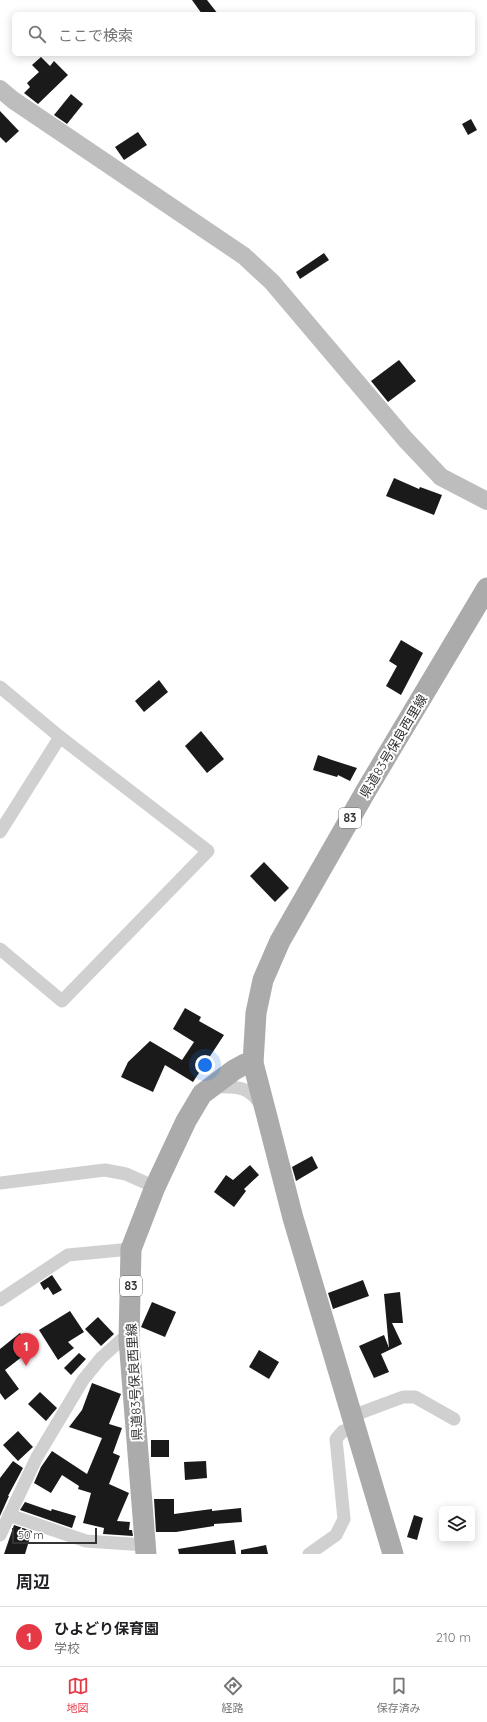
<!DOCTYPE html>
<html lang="ja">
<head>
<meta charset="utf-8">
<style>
  :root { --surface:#fff; --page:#f2f2f2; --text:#202124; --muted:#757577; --line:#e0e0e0; --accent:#e63946 }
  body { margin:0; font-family:Quicksand,"Noto Sans JP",sans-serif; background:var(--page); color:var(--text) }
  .controls { position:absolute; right:12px; bottom:12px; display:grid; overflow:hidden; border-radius:6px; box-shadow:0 2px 10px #0003 }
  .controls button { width:36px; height:36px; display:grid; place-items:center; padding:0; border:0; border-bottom:1px solid var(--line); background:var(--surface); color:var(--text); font:20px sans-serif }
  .scale { position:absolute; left:12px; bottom:10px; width:85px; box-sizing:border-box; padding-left:4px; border:2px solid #333; border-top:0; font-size:11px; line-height:14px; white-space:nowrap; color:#333; -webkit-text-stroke:3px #fff; paint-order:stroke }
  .you { position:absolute; left:205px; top:1065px; width:14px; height:14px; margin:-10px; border:3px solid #fff; border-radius:50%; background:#1a73e8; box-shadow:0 0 0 6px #1a73e833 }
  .badge { display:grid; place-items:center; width:26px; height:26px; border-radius:50%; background:var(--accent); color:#fff; font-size:13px; font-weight:700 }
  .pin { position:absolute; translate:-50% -33px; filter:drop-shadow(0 1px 2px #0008) }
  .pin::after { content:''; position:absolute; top:21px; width:14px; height:12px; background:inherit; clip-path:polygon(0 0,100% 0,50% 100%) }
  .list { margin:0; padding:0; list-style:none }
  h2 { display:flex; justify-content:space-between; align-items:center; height:52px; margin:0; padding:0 16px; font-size:17px }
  h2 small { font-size:13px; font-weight:400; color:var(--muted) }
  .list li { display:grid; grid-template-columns:26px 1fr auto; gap:12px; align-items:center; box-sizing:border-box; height:60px; padding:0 16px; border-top:1px solid var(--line) }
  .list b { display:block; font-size:15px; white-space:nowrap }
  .list p { margin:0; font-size:13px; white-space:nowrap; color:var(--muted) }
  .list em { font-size:13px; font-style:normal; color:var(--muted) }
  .icon { flex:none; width:22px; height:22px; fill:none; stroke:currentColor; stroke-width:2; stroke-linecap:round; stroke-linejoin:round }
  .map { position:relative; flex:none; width:487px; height:1554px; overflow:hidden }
  .search { position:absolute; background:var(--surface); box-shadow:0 2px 10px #0003; left:12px; right:12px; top:12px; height:44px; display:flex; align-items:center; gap:10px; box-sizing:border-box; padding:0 14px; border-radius:6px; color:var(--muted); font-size:15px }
  .sheet { height:112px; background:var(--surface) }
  nav { display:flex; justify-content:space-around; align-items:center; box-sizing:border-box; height:56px; border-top:1px solid var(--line); background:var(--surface); font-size:11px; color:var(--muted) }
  nav a { display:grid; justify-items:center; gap:2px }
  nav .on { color:var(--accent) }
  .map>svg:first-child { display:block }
</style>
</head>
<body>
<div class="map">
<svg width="487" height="1554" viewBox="0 0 487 1554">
  <rect width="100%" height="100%" fill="#fff"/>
  <g fill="#1a1a1a">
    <path d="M192,0H207L218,14H202Z"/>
    <path d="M41,57L50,66L54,61L68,75L38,104L24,93L30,87L27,83L39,72L32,65Z"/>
    <path d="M71,94L83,104L67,124L54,115Z"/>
    <path d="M0,111L19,131L6,143L0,137Z"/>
    <path d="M471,119L477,130L468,135L462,124Z"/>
    <path d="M138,132L147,145L124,160L115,147Z"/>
    <path d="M324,253L329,260L300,279L296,272Z"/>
    <path d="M399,360L416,381L388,402L371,381Z"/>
    <path d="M394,478L419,489L420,487L442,495L434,515L386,496Z"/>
    <path d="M401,640L423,653L401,695L386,686L397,666L389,661Z"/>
    <path d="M159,680L168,692L144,712L135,701Z"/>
    <path d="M201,731L224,759L207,773L185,746Z"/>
    <path d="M318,755L332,760L357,768L350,781L338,775L337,777L313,770Z"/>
    <path d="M264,862L289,888L275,902L250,876Z"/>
    <path d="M185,1008L201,1017L199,1021L224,1035L193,1082L165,1065L153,1092L121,1077L128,1062L150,1041L182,1060L194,1042L173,1029Z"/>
    <path d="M312,1156L318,1168L296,1181L292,1167Z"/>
    <path d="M250,1165L259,1175L244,1189L246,1191L234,1207L214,1192L226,1175L233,1180Z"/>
    <path d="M52,1275L62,1290L53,1295L48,1287L44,1290L40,1283Z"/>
    <path d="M363,1280L369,1296L333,1309L328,1293Z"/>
    <path d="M400,1292L403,1323H392L402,1344L381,1354L389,1372L374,1378L359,1346L384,1335L389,1348L384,1294Z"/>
    <path d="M152,1302L176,1312L165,1337L141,1327Z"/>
    <path d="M70,1311L84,1332L68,1342L74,1348L58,1360L39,1330Z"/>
    <path d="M98,1317L114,1334L101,1346L85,1329Z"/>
    <path d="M20,1333L32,1349L5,1370L19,1389L5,1400L0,1393V1349Z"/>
    <path d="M259,1350L279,1362L269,1379L249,1367Z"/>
    <path d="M79,1353L86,1359L71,1375L64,1368Z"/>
    <path d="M92,1383L121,1394L109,1424L122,1428L113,1453L120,1456L109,1484L129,1493L117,1521L130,1522L129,1530H132L133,1536L103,1534L104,1528L83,1523L91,1493L78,1489L79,1486L62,1475L51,1493L34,1483L41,1467L52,1451L87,1474L102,1438L69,1427L82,1410Z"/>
    <path d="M40,1392L57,1408L46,1421L28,1404Z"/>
    <path d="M18,1431L33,1447L18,1461L3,1445Z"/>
    <rect x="151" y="1440" width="18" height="17"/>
    <path d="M13,1461L23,1468L8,1496H9L0,1516V1478Z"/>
    <path d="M206,1461L207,1478L185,1480L184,1462Z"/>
    <path d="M154,1499H174V1514L212,1509V1511L241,1508L242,1522L214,1524V1526L176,1532H156Z"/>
    <path d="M25,1502L51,1511L52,1509L76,1516L72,1528L20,1510Z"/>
    <path d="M414,1515L423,1518L417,1540L407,1537Z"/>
    <path d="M14,1525L32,1531L25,1554H4Z"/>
    <path d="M234,1540L236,1554H179L178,1549Z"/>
    <path d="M266,1545L268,1554H241V1550Z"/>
  </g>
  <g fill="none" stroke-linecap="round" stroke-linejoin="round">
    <g stroke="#d0d0d0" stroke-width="13">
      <path d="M0,687L60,737L208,851L62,1001L0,949"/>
      <path d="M0,832L60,737"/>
      <path d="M214,1086C237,1089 246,1083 261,1105"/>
      <path d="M0,1183L105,1170L126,1174L155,1187"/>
      <path d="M0,1300L68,1255L131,1249"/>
      <path d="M352,1416L403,1397H415L454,1419"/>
      <path d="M9,1515L86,1541L145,1545"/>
      <path d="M0,1535L37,1457L83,1380L101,1358L121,1340H129"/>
      <path d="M309,1554L336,1535L344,1519L336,1439L343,1431L355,1428"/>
    </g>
    <path stroke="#bdbdbd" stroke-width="18" d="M0,89L13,100L244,256L272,282L405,439L441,477L487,501"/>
    <g stroke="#ababab" stroke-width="21">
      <path d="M146,1554L129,1340L131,1249L155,1187L186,1121L202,1094L234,1070L245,1064L253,1063"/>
      <path d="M393,1554L293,1218L265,1109L253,1063L256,1013L263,980L280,941L367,789L487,588"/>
    </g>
  </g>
  <g text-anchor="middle" stroke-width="4" stroke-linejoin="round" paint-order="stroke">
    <g fill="#fff" stroke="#707070" stroke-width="1">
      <rect x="339" y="808" width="22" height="20" rx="3"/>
      <rect x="120" y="1276" width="22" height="20" rx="3"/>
    </g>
    <g font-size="12" font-weight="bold" fill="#333">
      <text x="350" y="822">83</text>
      <text x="131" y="1290">83</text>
    </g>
    <g font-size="13" fill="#333" stroke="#fff">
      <text transform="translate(393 746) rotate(-59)" y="5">県道83号保良西里線</text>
      <text transform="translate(134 1382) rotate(-93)" y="5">県道83号保良西里線</text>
    </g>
  </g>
</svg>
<div class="controls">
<button><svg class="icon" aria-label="layers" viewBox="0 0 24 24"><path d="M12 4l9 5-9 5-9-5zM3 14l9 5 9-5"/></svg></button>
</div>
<div class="scale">50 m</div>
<div class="you"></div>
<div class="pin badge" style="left:26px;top:1366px">1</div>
<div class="search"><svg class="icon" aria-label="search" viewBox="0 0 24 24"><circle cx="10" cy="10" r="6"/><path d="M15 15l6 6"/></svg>ここで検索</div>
</div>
<section class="sheet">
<h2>周辺<small></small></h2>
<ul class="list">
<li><span class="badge">1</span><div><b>ひよどり保育園</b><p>学校</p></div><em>210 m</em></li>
</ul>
</section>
<nav>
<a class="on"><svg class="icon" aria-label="map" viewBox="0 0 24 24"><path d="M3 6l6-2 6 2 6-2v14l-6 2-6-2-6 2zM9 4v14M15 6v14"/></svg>地図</a>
<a><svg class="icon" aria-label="directions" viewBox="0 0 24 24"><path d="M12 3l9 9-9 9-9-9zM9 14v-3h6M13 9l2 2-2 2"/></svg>経路</a>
<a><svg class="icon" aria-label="saved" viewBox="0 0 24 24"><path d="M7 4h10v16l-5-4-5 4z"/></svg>保存済み</a>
</nav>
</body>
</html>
